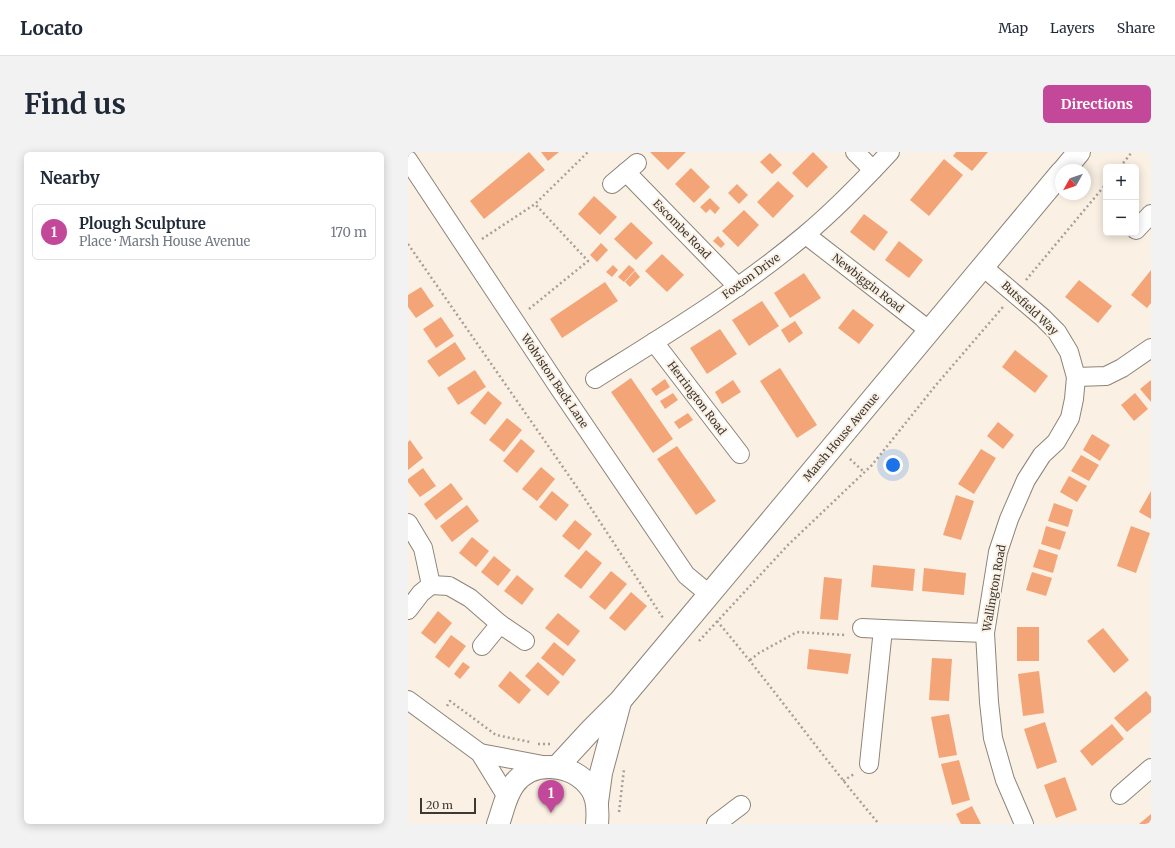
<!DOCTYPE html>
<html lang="en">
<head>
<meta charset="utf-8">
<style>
  :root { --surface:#fff; --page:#f2f2f3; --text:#1f2937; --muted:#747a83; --line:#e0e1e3; --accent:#c3489a }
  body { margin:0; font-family:Merriweather,serif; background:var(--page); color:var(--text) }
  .controls { position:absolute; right:12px; top:12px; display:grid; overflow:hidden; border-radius:6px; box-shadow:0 2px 10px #0003 }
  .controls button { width:36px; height:36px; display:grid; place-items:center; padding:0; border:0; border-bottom:1px solid var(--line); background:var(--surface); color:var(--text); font:20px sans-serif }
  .compass { position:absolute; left:647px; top:12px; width:36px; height:36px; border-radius:50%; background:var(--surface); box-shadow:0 2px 10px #0003; rotate:230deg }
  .scale { position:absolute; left:12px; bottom:10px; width:56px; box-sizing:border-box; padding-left:4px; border:2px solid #3c3833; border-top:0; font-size:11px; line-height:14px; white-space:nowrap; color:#3c3833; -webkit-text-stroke:3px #faf0e3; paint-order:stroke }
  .you { position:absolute; left:485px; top:313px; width:14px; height:14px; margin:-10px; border:3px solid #fff; border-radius:50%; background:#1a73e8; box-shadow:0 0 0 6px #1a73e833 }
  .badge { display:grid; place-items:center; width:26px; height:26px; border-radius:50%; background:var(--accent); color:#fff; font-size:13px; font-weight:700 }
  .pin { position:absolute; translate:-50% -33px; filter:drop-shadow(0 1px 2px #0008) }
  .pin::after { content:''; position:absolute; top:21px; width:14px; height:12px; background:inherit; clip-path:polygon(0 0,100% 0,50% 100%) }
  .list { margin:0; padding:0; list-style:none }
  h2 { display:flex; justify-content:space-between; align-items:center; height:52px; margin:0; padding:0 16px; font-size:17px }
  h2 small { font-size:13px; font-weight:400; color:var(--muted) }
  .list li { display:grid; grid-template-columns:26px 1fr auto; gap:12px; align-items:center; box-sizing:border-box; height:56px; margin:0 8px 8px; padding:0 8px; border:1px solid var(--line); border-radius:6px }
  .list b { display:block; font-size:15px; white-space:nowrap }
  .list p { margin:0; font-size:13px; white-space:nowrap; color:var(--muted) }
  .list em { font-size:13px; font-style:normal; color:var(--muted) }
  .map { position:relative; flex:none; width:743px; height:672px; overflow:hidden; border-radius:6px }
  header { display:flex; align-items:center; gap:24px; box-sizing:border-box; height:56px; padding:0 20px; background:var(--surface); border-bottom:1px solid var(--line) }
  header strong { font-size:19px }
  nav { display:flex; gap:22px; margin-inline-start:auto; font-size:14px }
  .intro { display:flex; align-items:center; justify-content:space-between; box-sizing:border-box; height:96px; padding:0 24px }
  h1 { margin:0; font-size:28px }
  .button { padding:10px 18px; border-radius:6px; background:var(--accent); color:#fff; font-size:14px; font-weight:700 }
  main { display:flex; gap:24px; padding:0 24px }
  aside { flex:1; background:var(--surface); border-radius:6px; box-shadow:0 2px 10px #0003 }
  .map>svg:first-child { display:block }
</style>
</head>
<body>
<header>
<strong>Locato</strong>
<nav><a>Map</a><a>Layers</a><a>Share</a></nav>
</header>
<div class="intro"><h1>Find us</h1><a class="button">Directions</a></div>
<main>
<aside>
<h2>Nearby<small></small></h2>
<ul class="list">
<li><span class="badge">1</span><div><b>Plough Sculpture</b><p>Place · Marsh House Avenue</p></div><em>170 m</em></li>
</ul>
</aside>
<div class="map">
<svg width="743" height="672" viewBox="0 0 743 672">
  <rect width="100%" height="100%" fill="#faf0e3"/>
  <g fill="#f3a578">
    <path d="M121,0L137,18L76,67L62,49Z"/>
    <path d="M133,0H151L140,9Z"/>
    <path d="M242,0H278L260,18Z"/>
    <path d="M405,0L420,15L399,36L384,21Z"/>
    <path d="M548,0H580L564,19L545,4Z"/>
    <path d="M362,1L374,13L364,22L352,10Z"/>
    <path d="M536,7L555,23L521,64L502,48Z"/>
    <path d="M283,16L302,35L286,51L267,32Z"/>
    <path d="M370,29L386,44L365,66L349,50Z"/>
    <path d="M329,32L340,43L331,52L320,41Z"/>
    <path d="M186,44L209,65L192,83L170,62Z"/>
    <path d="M302,46L312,56L307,62L302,57L298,61L292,55Z"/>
    <path d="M336,58L351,73L330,95L314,79Z"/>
    <path d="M456,62L480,80L466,99L442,80Z"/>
    <path d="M223,70L245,91L228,108L206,87Z"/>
    <path d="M310,84L317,92L313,96L305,89Z"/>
    <path d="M491,89L515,108L501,126L477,108Z"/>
    <path d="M193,91L200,98L189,110L182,103Z"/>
    <path d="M254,102L276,123L259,140L237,119Z"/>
    <path d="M205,113L210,118L204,125L198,120Z"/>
    <path d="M221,113L227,118L216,130L210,125Z"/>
    <path d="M743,118V151L739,156L723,143Z"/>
    <path d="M227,119L232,125L222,135L217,130Z"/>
    <path d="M396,121L413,146L382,166L366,141Z"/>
    <path d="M671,128L704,154L690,171L657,145Z"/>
    <path d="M197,130L210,149L154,186L142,167Z"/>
    <path d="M13,135L26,154L8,166L0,155V143Z"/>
    <path d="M354,149L371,174L341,194L324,168Z"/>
    <path d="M445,157L466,173L451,192L430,176Z"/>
    <path d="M33,165L46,184L28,196L15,177Z"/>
    <path d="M387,169L395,181L381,191L373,178Z"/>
    <path d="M312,177L329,202L299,222L282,196Z"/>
    <path d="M47,190L58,207L31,225L19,209Z"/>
    <path d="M607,198L640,224L627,241L594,215Z"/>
    <path d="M372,216L409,273L389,286L352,229Z"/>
    <path d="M67,218L78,235L50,253L39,236Z"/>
    <path d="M223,226L265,287L245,301L203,240Z"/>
    <path d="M257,227L262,235L248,244L243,237Z"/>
    <path d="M325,228L333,240L314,252L307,240Z"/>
    <path d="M743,228V250L732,237Z"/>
    <path d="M80,239L94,251L77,273L62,261Z"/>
    <path d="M265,241L270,248L257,257L252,249Z"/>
    <path d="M727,241L740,257L726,269L713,253Z"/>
    <path d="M280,261L285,268L271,277L266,270Z"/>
    <path d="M99,266L114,278L96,300L81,288Z"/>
    <path d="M590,270L606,283L595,297L579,284Z"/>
    <path d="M684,282L702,293L692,309L675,298Z"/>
    <path d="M113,287L127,299L109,321L95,309Z"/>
    <path d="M2,288L15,306L0,318V290Z"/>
    <path d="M269,294L308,349L288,363L249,307Z"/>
    <path d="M573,297L588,306L566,342L550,332Z"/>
    <path d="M673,303L691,313L681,329L663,319Z"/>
    <path d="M133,315L147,327L129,349L114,337Z"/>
    <path d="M15,316L28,334L12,345L0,330V327Z"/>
    <path d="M661,324L679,334L669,350L652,340Z"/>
    <path d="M43,331L55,347L28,368L16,352Z"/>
    <path d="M144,339L161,353L148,369L131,355Z"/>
    <path d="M743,339V367L731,360Z"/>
    <path d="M548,343L566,349L553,388L535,383Z"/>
    <path d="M646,351L665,358L660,375L640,369Z"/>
    <path d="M59,353L71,369L44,390L32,374Z"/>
    <path d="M167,368L184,382L171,398L154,384Z"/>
    <path d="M638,374L658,380L652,398L633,392Z"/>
    <path d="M723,374L742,381L728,421L709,414Z"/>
    <path d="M64,385L81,399L68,415L51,401Z"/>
    <path d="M631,397L650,403L645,421L625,415Z"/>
    <path d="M178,398L194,411L173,437L156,424Z"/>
    <path d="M86,404L103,418L90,434L73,420Z"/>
    <path d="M465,413L507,417L505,439L463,435Z"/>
    <path d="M516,416L558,421L556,443L514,439Z"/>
    <path d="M203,419L219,432L197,458L181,445Z"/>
    <path d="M624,420L644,426L638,444L618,438Z"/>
    <path d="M109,423L126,437L114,453L96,439Z"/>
    <path d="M416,425L434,427L430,468L412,467Z"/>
    <path d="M223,440L239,454L217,479L201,466Z"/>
    <path d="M30,459L44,471L27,492L13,481Z"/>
    <path d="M150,461L172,479L160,494L137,476Z"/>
    <rect x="609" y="475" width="22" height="34"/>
    <path d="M695,476L721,508L706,521L679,489Z"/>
    <path d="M43,483L58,494L41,516L27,505Z"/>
    <path d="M146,490L168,508L155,524L133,506Z"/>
    <path d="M401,497L443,502L440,522L399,517Z"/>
    <path d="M524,506L544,507L541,549L521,548Z"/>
    <path d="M55,510L62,515L52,527L46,522Z"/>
    <path d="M130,510L152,530L140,544L117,524Z"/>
    <path d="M102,519L123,538L111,552L90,534Z"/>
    <path d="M631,519L636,561L615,564L610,522Z"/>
    <path d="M738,539L743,545V560L719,580L706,566Z"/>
    <path d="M541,562L549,603L531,606L523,565Z"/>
    <path d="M637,570L649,610L629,617L616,577Z"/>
    <path d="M704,572L716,587L684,614L672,599Z"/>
    <path d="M551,608L562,648L544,653L533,612Z"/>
    <path d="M657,625L669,658L648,666L636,633Z"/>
    <path d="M564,654L573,672H553L548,662Z"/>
    <path d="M743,662V672H731Z"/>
  </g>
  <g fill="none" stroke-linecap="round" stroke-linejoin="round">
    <g stroke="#8d8478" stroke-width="20">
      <g id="minor">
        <path d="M447,0L465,18"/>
        <path d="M0,8L151,236L278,423L302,443"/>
        <path d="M218,20L330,135"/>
        <path d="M204,32L229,11"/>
        <path d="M728,78L743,62"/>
        <path d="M398,83L522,179"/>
        <path d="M575,115L634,165L649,180L661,200L668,225L666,247L662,266L648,290L634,303L618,328L601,367L590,400L577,481L581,550L585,586L597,628L616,672"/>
        <path d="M246,190L332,302"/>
        <path d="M668,225L698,224L714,216L743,196"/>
        <path d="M187,227C259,182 332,138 397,83C427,58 456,28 482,0"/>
        <path d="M0,371L15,396L23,433L13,441L0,458"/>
        <path d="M23,433L41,434L62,446L92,472L117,489"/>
        <path d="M454,476L475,477"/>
        <path d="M74,494L92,472"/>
        <path d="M0,548L72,601L99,645"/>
        <path d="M72,601L140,614"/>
        <path d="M461,612L475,477L577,481"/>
        <path d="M712,643L743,616"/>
        <path d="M308,672L333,653"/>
      </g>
    </g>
    <g stroke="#8d8478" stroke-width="24">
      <g id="tertiary">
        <path d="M656,18L671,0"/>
        <path d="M149,615L184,577L212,549C359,373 507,198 653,21"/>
        <path d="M189,650L193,621L212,550"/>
        <path d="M90,672C95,659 97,644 106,632C125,607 165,611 183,636C190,646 190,661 189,672"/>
      </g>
    </g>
    <g stroke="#a8a097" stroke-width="2.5" stroke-dasharray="2 3" stroke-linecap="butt">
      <path d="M712,15L724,0"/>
      <path d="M74,87L127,52L180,0"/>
      <path d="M0,92L175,344L255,466"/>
      <path d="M618,128L698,32"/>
      <path d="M121,157L180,109L127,52"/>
      <path d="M442,307L456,320"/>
      <path d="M309,469C365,535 415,606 471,672"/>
      <path d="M291,489L380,393L464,313L528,233L595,155"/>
      <path d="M342,508L351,501L389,480L437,483"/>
      <path d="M39,554L42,549L88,583L122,590"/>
      <path d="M130,592H143"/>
      <path d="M435,629L446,622"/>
      <path d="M211,660L216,617"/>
    </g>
    <use href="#minor" stroke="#fff" stroke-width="18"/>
    <use href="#tertiary" stroke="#fff" stroke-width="22"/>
  </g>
  <g text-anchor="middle" stroke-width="4" stroke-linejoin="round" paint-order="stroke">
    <g font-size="11" fill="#3c3833" stroke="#faf0e3">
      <text transform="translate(274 77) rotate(46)" y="4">Escombe Road</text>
      <text transform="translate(343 124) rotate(-36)" y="4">Foxton Drive</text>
      <text transform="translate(460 131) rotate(38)" y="4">Newbiggin Road</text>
      <text transform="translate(622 156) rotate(43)" y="4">Butsfield Way</text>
      <text transform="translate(147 229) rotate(56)" y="4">Wolviston Back Lane</text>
      <text transform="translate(289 246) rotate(53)" y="4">Herrington Road</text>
      <text transform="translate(433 285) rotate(-50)" y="4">Marsh House Avenue</text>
      <text transform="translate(586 436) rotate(-80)" y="4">Wallington Road</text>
    </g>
  </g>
</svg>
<div class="controls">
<button>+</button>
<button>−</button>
</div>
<svg class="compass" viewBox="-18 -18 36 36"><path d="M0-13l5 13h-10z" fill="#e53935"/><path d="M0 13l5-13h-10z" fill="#747a83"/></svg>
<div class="scale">20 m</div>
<div class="you"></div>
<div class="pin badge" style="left:143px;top:661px">1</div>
</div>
</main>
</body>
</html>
